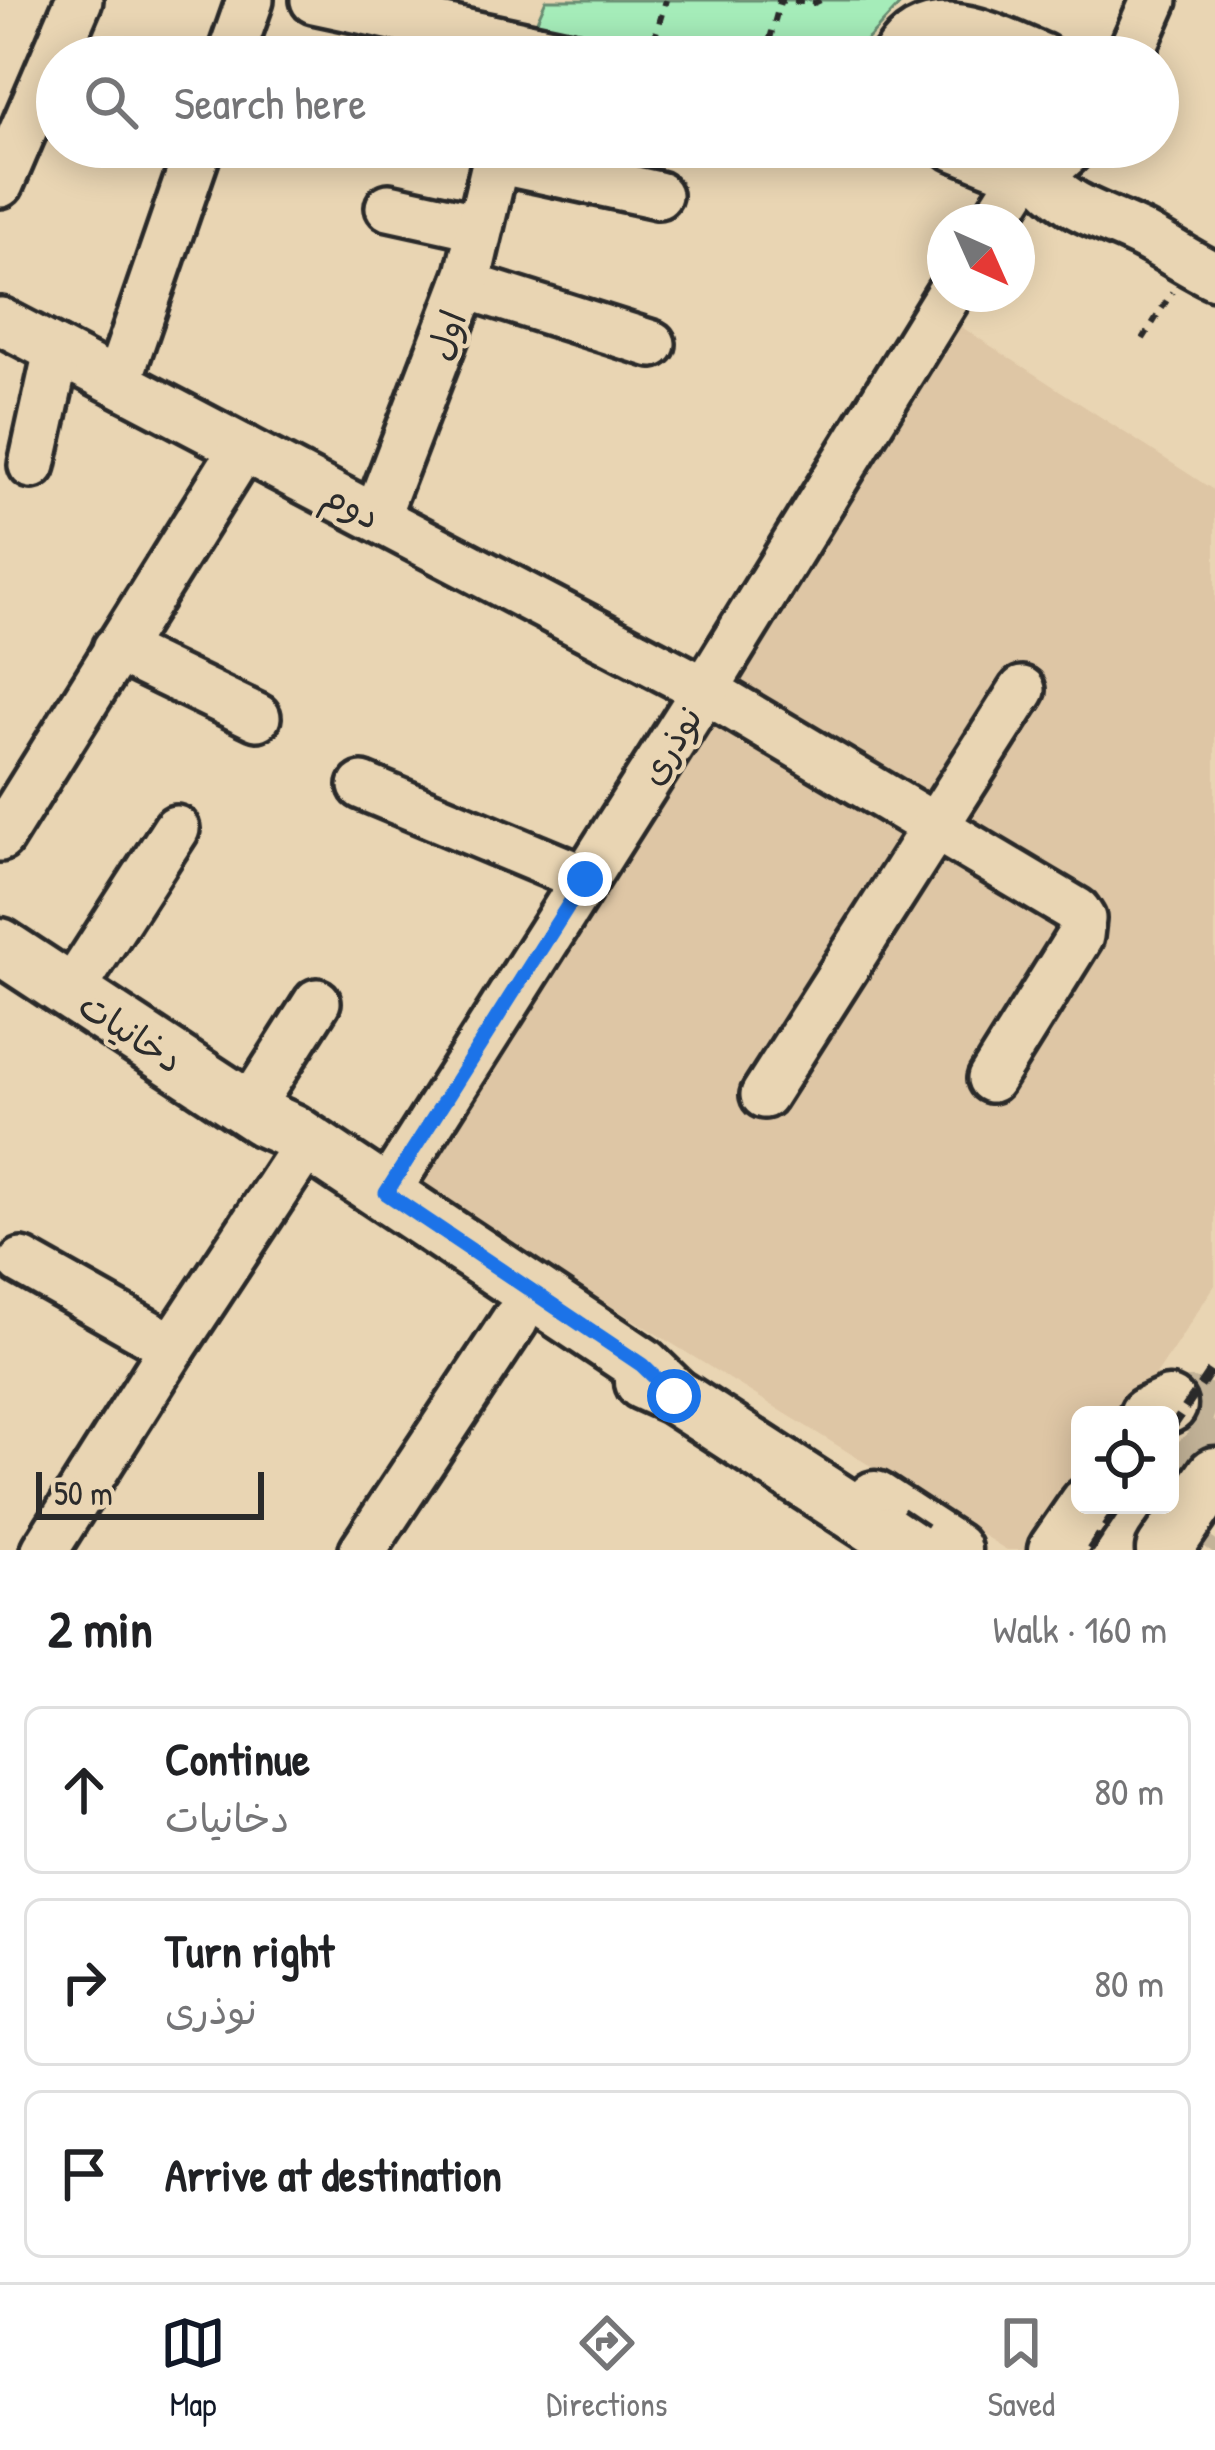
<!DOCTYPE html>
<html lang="en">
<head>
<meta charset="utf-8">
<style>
  :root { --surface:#fff; --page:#f2f2f2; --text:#202124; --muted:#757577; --line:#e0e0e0; --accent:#111827 }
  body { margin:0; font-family:"Patrick Hand","Playpen Sans Arabic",sans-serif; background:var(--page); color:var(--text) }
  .controls { position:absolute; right:36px; bottom:36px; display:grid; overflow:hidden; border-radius:18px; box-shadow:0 6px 30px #0003 }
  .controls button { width:108px; height:108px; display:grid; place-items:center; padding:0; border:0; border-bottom:3px solid var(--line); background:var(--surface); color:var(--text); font:60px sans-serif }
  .compass { position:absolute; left:927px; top:204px; width:108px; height:108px; border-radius:50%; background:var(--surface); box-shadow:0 6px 30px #0003; rotate:135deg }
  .scale { position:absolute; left:36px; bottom:30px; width:228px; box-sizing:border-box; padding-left:12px; border:6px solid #2b2b2b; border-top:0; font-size:33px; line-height:42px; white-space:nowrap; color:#2b2b2b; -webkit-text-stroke:9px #e9d5b3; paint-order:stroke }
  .stop { position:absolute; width:36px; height:36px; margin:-27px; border:9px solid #1a73e8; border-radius:50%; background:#fff }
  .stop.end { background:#1a73e8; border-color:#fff; box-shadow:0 3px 12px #0008 }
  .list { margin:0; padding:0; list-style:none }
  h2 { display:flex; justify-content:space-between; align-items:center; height:156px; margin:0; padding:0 48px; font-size:51px }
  h2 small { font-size:39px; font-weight:400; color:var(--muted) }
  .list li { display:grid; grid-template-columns:78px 1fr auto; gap:36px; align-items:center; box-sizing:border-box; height:168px; margin:0 24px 24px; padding:0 24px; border:3px solid var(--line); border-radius:18px }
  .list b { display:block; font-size:45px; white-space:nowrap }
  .list p { margin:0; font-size:39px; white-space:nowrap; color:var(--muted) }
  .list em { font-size:39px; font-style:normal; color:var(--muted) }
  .icon { flex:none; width:66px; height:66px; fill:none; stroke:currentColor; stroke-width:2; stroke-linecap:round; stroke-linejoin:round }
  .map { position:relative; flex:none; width:1215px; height:1550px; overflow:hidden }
  .search { position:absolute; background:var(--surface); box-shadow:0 6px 30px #0003; left:36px; right:36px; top:36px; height:132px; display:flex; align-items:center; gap:30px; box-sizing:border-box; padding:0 42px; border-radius:66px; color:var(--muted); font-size:45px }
  .sheet { height:732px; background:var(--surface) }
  nav { display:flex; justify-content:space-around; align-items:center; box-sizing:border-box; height:168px; border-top:3px solid var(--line); background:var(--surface); font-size:33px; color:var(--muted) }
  nav a { display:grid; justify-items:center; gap:6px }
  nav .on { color:var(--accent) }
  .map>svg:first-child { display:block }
</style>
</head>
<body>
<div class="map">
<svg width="1215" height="1550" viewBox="0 0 1215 1550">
  <rect width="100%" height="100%" fill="#e9d5b3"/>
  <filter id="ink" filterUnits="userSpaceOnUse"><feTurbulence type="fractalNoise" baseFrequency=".00833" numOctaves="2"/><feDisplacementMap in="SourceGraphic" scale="24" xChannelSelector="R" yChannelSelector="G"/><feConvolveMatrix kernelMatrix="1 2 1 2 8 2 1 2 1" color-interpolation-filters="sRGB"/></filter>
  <g filter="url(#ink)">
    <path fill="#dec6a5" d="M960,326L1215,491V1285L1130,1415H1080V1491L1042,1550H1007L408,1181Z"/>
    <path fill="#a5ecb9" stroke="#688c72" stroke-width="3" d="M546,0H904L869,38L845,57H759L535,25Z"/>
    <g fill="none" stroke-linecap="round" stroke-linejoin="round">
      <g stroke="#c3b398" stroke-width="54" stroke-dasharray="54 27" stroke-linecap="butt">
        <path d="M1215,1413L1191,1405H1169C1180,1428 1196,1442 1215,1458"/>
        <path d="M1208,1550L1215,1540"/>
      </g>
      <g stroke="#2b2b2b" stroke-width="54">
        <g id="minor">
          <path d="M314,0L579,57"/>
          <path d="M230,57L250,0"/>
          <path d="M895,57C930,0 994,38 1042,57"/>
          <path d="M1129,57L1154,0"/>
          <path d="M954,147C998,164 1034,190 1072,147"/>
          <path d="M496,160L658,195"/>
          <path d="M1036,170C1067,210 1097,213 1140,234C1166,247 1189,264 1215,276"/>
          <path d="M0,184L79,0"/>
          <path d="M389,207L480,227"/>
          <path d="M994,222L1024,174"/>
          <path d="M465,285L652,344"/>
          <path d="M0,321L705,690L1077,911L1082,919L1080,936L991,1079"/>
          <path d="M118,382L199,147"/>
          <path d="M32,465L57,351"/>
          <path d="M376,517L469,274L499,147"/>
          <path d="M116,649L257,717"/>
          <path d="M362,786L585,879"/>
          <path d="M0,838L243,448"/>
          <path d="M71,992L176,829"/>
          <path d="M764,1095L1022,690"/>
          <path d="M249,1109L317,1002"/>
          <path d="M386,1193L705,690L949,294"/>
          <path d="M22,1262L173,1347"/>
          <path d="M45,1550L173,1347L300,1154"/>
          <path d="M363,1550L515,1320"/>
        </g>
      </g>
      <g stroke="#2b2b2b" stroke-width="63">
        <g id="major">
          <path d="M0,946L262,1118L291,1131L642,1365L674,1396"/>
          <path d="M643,1382L674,1396L887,1534"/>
          <path d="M1147,1415L1169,1405"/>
          <path d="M875,1499L953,1550"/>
          <path d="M1056,1550L1087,1505"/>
          <path d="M1164,1550L1215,1475"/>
        </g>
      </g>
      <g stroke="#2b2b2b" stroke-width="6" stroke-dasharray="9 9" stroke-linecap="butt">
        <path d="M776,0L814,3L821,0"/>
        <path d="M649,57L666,0"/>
        <path d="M765,57L780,2"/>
        <path d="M1143,339L1172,292"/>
      </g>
      <use href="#minor" stroke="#e9d5b3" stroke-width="45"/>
      <use href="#major" stroke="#e9d5b3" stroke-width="54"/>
      <g stroke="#2b2b2b" stroke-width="9" stroke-dasharray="18 9" stroke-linecap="butt">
        <path d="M1170,1431L1215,1364"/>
        <path d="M1090,1550L1120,1505"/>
      </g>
      <g stroke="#2b2b2b" stroke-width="63" stroke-linecap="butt">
        <path id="major-bridge" d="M887,1534L911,1550"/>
      </g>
      <use href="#major-bridge" stroke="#e9d5b3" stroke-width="54"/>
    </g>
  </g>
  <g fill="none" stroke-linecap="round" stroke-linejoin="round" filter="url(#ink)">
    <path stroke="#1a73e8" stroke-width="15" d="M585,879L386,1193L642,1365L674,1396"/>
  </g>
  <g text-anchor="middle" stroke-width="9" stroke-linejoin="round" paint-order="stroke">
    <g font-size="36" fill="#2b2b2b" stroke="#e9d5b3">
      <text transform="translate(446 335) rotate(-69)" y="13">اول</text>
      <text transform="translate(352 505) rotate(28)" y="13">دوم</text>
      <text transform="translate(670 745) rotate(-58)" y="13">نوذری</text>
      <text transform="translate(131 1032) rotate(33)" y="13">دخانیات</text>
    </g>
  </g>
</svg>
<div class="controls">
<button><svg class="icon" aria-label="locate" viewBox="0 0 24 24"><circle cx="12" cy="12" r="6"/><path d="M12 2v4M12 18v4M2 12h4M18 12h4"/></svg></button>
</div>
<svg class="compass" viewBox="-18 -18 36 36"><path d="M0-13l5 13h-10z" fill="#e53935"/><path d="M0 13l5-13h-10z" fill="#757577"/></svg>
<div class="scale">50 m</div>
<div class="stop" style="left:674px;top:1396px"></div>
<div class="stop end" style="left:585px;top:879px"></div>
<div class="search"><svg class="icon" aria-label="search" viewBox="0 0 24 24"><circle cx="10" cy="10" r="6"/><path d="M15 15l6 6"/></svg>Search here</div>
</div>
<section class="sheet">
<h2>2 min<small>Walk · 160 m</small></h2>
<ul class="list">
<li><svg class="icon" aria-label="ahead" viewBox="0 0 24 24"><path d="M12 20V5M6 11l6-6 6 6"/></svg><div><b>Continue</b><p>دخانیات</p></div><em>80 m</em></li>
<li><svg class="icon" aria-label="right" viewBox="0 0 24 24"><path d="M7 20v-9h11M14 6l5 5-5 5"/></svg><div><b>Turn right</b><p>نوذری</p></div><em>80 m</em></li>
<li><svg class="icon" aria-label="arrive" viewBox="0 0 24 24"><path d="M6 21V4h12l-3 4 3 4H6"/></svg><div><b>Arrive at destination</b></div></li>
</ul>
</section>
<nav>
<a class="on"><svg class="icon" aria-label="map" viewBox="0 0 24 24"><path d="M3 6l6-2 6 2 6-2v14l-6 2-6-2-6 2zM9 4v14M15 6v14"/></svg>Map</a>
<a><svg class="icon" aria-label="directions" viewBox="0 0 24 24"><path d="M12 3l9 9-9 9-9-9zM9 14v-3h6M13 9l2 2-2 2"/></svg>Directions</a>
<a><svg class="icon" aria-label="saved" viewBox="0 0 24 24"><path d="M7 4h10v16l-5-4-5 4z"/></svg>Saved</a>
</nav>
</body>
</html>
